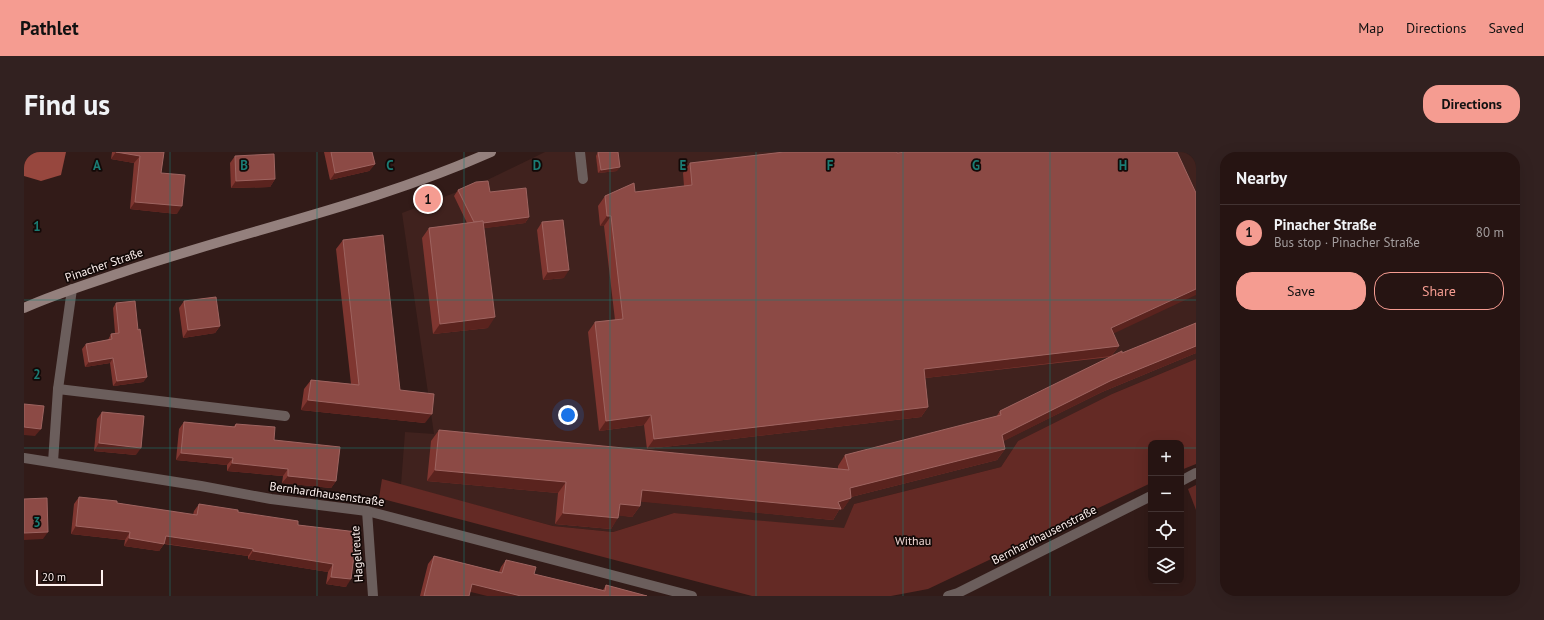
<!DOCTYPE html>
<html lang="en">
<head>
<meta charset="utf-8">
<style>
  :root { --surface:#261412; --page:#322120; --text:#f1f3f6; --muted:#a49e9f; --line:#423332; --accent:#f59c91 }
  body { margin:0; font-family:"PT Sans",sans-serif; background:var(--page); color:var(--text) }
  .controls { position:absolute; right:12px; bottom:12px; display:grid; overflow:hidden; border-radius:8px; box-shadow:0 4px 16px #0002 }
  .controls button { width:36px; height:36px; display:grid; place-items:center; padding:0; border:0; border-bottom:1px solid var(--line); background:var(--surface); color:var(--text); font:20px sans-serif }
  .scale { position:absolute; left:12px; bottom:10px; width:67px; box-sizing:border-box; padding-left:4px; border:2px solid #fef1ef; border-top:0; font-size:11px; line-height:14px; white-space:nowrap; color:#fef1ef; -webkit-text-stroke:3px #130907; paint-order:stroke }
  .you { position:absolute; left:544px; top:263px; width:14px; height:14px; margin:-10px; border:3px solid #fff; border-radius:50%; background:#1a73e8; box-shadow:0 0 0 6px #1a73e833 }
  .badge { display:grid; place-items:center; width:26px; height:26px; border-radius:50%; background:var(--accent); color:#111; font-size:13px; font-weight:700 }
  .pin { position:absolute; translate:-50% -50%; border:2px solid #fff; box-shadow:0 1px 4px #0006 }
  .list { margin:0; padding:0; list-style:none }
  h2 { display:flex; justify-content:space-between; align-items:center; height:52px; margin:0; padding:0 16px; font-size:17px }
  h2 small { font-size:13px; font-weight:400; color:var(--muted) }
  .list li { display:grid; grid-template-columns:26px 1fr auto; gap:12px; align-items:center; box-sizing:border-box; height:56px; padding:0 16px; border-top:1px solid var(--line) }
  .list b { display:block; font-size:15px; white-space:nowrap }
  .list p { margin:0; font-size:13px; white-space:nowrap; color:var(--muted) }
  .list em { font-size:13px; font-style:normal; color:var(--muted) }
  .actions { display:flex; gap:8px; padding:12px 16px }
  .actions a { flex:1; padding:9px 0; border:1px solid var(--accent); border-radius:16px; text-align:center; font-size:14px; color:var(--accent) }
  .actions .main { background:var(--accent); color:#111 }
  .icon { flex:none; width:22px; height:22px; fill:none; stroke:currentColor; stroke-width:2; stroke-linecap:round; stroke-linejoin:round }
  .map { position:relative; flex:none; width:1172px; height:444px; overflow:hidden; border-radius:16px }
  header { display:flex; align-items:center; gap:24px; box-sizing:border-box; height:56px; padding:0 20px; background:var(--accent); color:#111 }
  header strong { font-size:19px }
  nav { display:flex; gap:22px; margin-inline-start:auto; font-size:14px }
  .intro { display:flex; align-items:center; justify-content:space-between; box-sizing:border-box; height:96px; padding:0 24px }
  h1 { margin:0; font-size:28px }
  .button { padding:10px 18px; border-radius:16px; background:var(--accent); color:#111; font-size:14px; font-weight:700 }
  main { display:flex; gap:24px; padding:0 24px }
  aside { flex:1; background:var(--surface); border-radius:16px; box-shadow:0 4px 16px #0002 }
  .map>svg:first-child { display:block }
</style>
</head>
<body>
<header>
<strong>Pathlet</strong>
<nav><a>Map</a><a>Directions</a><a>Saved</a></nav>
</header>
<div class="intro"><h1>Find us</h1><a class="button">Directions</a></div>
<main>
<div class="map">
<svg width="1172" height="444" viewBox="0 0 1172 444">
  <rect width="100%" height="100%" fill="#321b18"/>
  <path fill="#40221e" d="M521,0H1172V207L1088,242L994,289L977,315L830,352L820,377L650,361L589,380L529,374L377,333L381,280L410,282L378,61L459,30Z"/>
  <g fill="#642a25">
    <path d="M1172,207V312L1157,318V291H1127V331L904,437L867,444H728L355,346L358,327L529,374L589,380L650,361L820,376L830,352L977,315L994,289L1088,242Z"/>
    <path d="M1172,333V358L1164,337Z"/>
  </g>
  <path fill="#97473e" d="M0,0H42L37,23L17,29L0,24Z"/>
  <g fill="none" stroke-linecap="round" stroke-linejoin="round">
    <g stroke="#6b5e5c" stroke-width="10">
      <path d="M556,0L559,27"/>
      <path d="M34,237L261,264"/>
      <path d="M29,310L34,237L48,137"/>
    </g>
    <g stroke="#6b5e5c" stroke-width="10">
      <path d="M0,306L177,334L247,347L343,359L668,444"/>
      <path d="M1157,329L1172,321"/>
      <path d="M343,359L349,444"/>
      <path d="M924,444L934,441L1127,344"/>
    </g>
    <path stroke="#94807d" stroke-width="10" d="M0,156C31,142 64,132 96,121C219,79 348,53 467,0"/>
  </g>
  <g fill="#7f3630">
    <path d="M88,0H140L137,21L153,62L106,57L110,11L87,7Z"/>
    <path d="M300,0H348L351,12L345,19L306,28Z"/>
    <path d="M574,0L593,19L574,21L572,4Z"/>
    <path d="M873,1L1089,182L1095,194L1088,203L1098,201L1172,171V201L1078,240L979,289L981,297L973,308L827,345L819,357L815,358L809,368L616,349V354L608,365L595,363L587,377L531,372L534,341L403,329L407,289L415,278L814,317V314L821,303L972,265L976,259L1086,205L901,226L904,255L897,265L623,297L620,273L575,279L564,180L571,170L591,168L580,74H576L574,54L581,44L611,40L660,34L659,21L666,11Z"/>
    <path d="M211,4L251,27L246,35L207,36L206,11Z"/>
    <path d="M434,38L466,40L505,65L501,71L460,76L464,176L409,182L398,86L405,76L443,71L430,44Z"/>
    <path d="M518,70L540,126L519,128L513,78Z"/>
    <path d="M319,88L376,238L401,271L277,258L280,237L287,228L327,232L312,97Z"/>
    <path d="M160,149L196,174L191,181L159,186L155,156Z"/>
    <path d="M92,151L114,178L123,225L119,230L89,234L86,211L61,215L58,197L62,192L84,188L87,182L91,181L89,156Z"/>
    <path d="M78,260L112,303L70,299L73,267Z"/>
    <path d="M160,270L209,275L212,272L250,288L312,329L307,336L258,331L259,324L203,319V313L152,308L155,277Z"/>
    <path d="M55,345L169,363L170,359L175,352L274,373L333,380L322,435L302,432L304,420L224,407V404L140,392L135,399L100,394L101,388L47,382L50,352Z"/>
    <path d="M410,404L475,420L477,415L482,408L510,422L579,438L582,433L623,444L446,440L445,444H396L404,412Z"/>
  </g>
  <g fill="#5a231e">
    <path d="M92,0L116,4L110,11L87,7Z"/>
    <path d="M351,12L345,19L306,28L311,21Z"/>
    <path d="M596,15L593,19L574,21L577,18Z"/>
    <path d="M251,27L246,35L207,36L212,29Z"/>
    <path d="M111,50L158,54L153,62L106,57Z"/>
    <path d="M583,64H587L580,74H576Z"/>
    <path d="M505,65L501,71L446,78L451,72Z"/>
    <path d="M545,118L540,126L519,128L524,120Z"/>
    <path d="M1172,137V143L1080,186L1087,176Z"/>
    <path d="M471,165L464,176L409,182L416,172Z"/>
    <path d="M196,174L191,181L159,186L164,178Z"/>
    <path d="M1095,194L1087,204L893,227L900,217Z"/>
    <path d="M1172,194V201L1078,240L970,294L978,283L1086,229Z"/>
    <path d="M89,206L86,211L61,215L65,210Z"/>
    <path d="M123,225L119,230L89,234L93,229Z"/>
    <path d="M284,248L408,262L401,271L277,258Z"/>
    <path d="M904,255L897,265L623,297L630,287Z"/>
    <path d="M627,263L620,273L575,279L582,269Z"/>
    <path d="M0,275L17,277L11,284L0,283Z"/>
    <path d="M75,291L117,296L112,303L70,299Z"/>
    <path d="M981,297L973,308L819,347L826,336Z"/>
    <path d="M157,301L209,306L203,313L152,308Z"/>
    <path d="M208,311L264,317L259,324L203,319Z"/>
    <path d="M411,318L542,330L534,341L403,329Z"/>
    <path d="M264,324L312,329L307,336L258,331Z"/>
    <path d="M618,338L814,350L827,346L819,357L815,358L809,368L610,349Z"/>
    <path d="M596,352L616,354L608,365L588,363Z"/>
    <path d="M539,361L594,366L587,377L531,372Z"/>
    <path d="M52,374L106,380L101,388L47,382Z"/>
    <path d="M24,380L19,387L0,388V381Z"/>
    <path d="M142,384L229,397L224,404L137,391Z"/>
    <path d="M105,386L140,392L135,399L100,394Z"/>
    <path d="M229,399L309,412L304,420L224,407Z"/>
    <path d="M307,425L327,427L322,435L302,432Z"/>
    <path d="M448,432L497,444H463L443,439Z"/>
  </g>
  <g fill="#8c4a45" stroke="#9e6460">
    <path d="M92,0H140L137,21L161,23L158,54L111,50L116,4Z"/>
    <path d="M307,0H348L351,12L311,21Z"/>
    <path d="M574,0H594L596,15L577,18Z"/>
    <path d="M760,0H873V1L882,0H1153L1172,41V137L1087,176L1095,194L900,217L904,255L630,287L627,263L582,269L571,170L599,167L587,64H583L581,44L610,31L611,40L668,33L666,11Z"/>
    <path d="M250,2L251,27L212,29L211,4Z"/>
    <path d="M464,29L466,40L502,36L505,65L459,71V69L450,70L434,38L452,30Z"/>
    <path d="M539,68L545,118L524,120L518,70Z"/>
    <path d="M459,69L471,165L416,172L405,76Z"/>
    <path d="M359,83L376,238L410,242L408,262L284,248L287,228L335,233L319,88Z"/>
    <path d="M192,145L196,174L164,178L160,149Z"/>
    <path d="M111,149L114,178L116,177L123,225L93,229L89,206L65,210L62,192L88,187L87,182L95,181L92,151Z"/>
    <path d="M1172,171V194L1086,229L978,283L981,297L826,336L827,346L814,350L817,357L618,338L616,354L596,352L594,366L539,361L542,330L411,318L415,278L825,318L821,303L977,263L976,259L1098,199V201Z"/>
    <path d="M0,252L20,254L17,277L0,275Z"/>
    <path d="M78,260L120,264L117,296L75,291Z"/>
    <path d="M160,270L211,275L212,272L251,275L250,288L316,295L312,329L264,324V317L208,311L209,306L157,301Z"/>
    <path d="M55,345L93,349V351L173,363L175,352L214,358V360L274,369V373L333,380L327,427L307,425L309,412L229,399V397L142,384L140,392L105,386L106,380L52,374Z"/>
    <path d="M23,346L24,380L0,381V347Z"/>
    <path d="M410,404L478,421L482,408L512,415L510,422L581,439L582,433L623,444H497L448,432L445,444H400Z"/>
  </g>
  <path fill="none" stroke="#1b7c74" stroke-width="1" stroke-opacity="0.55" d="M146,0V444M293,0V444M440,0V444M586,0V444M732,0V444M879,0V444M1026,0V444M0,148H1172M0,296H1127M1157,296H1172"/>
  <g text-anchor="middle" stroke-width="3.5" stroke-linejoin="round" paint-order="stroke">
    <g font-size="12" fill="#fef1ef" stroke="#130907">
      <text transform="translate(80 113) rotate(-19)" y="4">Pinacher Straße</text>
      <text transform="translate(303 342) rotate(8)" y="4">Bernhardhausenstraße</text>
      <text transform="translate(1020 383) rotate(-27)" y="4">Bernhardhausenstraße</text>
      <text transform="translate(333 402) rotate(-94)" y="4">Hagelreute</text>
    </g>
    <g font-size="12" fill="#f1d8d5" stroke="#130907">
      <text x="889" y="393">Withau</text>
    </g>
  </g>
  <g font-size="13" text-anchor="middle" font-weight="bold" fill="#1b7c74" stroke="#130907" stroke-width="3.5" stroke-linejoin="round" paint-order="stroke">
    <text x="73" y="18">A</text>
    <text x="220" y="18">B</text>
    <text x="366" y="18">C</text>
    <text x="513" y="18">D</text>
    <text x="659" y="18">E</text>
    <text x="806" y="18">F</text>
    <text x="952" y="18">G</text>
    <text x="1099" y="18">H</text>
    <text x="13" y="79">1</text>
    <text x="13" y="227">2</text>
    <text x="13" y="375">3</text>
  </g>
</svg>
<div class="controls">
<button>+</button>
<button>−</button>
<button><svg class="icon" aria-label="locate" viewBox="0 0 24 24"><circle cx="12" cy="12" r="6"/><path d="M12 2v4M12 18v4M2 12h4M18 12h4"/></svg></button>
<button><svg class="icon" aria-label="layers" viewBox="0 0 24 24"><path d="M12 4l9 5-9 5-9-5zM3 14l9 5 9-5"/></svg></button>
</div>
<div class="scale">20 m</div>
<div class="you"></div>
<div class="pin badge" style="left:404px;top:47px">1</div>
</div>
<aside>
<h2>Nearby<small></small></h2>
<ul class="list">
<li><span class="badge">1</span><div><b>Pinacher Straße</b><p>Bus stop · Pinacher Straße</p></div><em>80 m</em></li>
</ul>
<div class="actions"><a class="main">Save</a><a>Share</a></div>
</aside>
</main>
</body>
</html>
